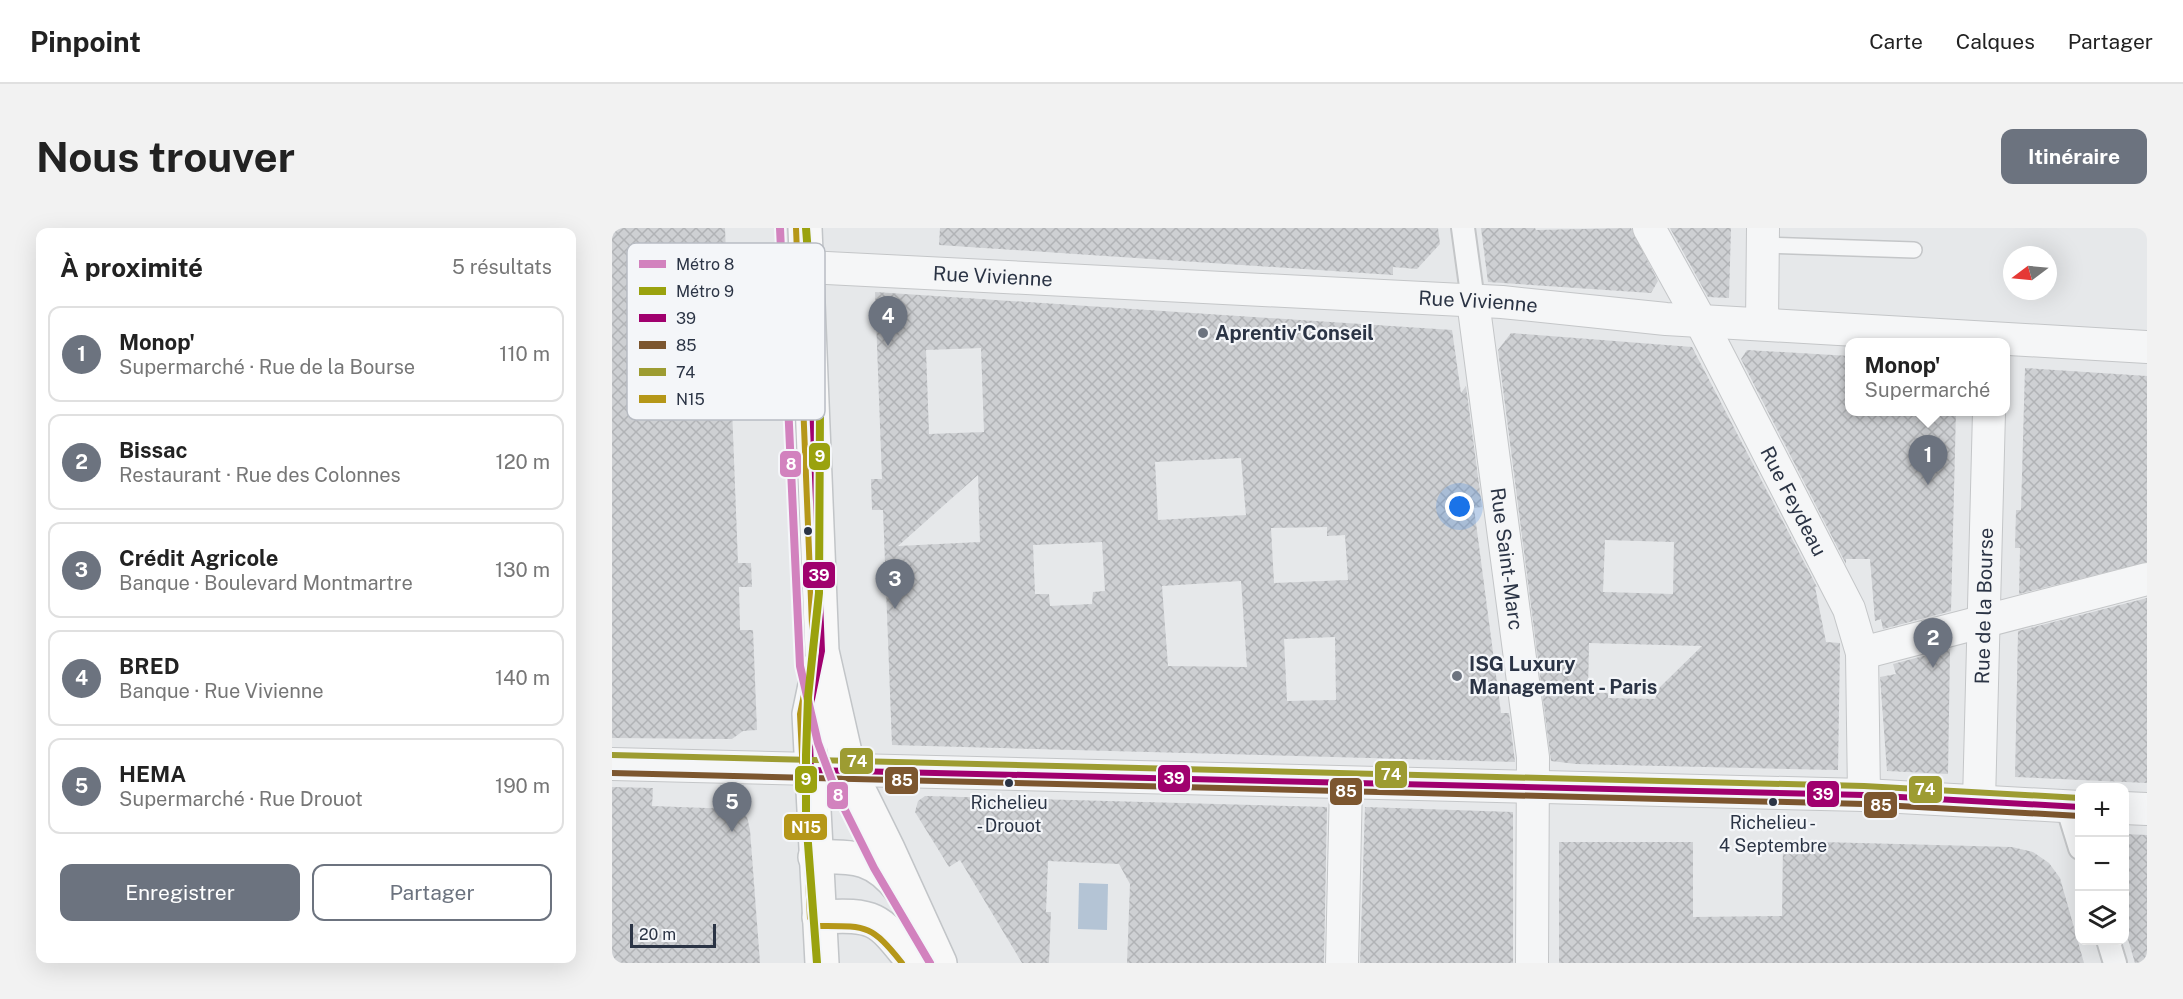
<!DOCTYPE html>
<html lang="fr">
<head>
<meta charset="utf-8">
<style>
  :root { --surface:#fff; --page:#f2f2f2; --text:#222; --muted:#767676; --line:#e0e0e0; --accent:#6c737f }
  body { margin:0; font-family:"Public Sans",sans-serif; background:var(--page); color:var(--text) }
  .controls { position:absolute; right:18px; bottom:18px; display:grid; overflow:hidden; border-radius:12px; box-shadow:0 6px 24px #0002 }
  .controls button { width:54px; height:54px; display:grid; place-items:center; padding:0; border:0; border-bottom:2px solid var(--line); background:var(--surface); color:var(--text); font:30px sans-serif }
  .compass { position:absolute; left:1391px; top:18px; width:54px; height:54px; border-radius:50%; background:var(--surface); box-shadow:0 6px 24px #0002; rotate:254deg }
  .scale { position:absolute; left:18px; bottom:15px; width:86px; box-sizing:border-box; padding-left:6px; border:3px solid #2b3445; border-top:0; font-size:16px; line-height:21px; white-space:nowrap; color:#2b3445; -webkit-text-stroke:4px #f4f6f9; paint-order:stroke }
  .you { position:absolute; left:848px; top:279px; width:21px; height:21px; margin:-15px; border:4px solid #fff; border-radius:50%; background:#1a73e8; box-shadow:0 0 0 9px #1a73e833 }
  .badge { display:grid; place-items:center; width:39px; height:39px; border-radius:50%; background:var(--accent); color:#fff; font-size:20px; font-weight:700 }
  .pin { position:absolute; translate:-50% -50px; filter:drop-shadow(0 2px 3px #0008) }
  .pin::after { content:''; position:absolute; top:32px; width:21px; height:18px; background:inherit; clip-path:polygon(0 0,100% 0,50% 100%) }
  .popup { position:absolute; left:1233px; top:110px; width:165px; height:78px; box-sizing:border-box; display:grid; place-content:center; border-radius:12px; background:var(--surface); filter:drop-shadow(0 2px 4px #0005); font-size:20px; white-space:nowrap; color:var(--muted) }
  .popup b { font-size:22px; color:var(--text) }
  .popup::after { content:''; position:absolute; left:50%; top:100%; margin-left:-12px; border:12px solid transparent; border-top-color:var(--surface) }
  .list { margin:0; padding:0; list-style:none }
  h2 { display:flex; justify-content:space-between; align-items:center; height:78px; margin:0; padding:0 24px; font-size:26px }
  h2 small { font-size:20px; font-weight:400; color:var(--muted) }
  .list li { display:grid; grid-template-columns:39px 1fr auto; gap:18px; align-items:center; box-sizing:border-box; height:96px; margin:0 12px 12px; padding:0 12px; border:2px solid var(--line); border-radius:12px }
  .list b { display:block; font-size:22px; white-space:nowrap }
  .list p { margin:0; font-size:20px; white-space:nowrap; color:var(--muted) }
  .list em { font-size:20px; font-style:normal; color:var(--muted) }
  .actions { display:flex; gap:12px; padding:18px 24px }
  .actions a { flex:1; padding:14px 0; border:2px solid var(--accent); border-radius:12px; text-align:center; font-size:21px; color:var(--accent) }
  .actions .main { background:var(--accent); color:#fff }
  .icon { flex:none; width:33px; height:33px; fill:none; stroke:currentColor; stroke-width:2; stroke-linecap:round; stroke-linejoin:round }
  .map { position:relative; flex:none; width:1535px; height:735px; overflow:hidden; border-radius:12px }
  header { display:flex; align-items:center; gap:36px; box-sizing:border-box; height:84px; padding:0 30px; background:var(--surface); border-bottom:2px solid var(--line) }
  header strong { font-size:28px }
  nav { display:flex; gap:33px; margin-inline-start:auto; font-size:21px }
  .intro { display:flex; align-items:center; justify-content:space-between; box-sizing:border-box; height:144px; padding:0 36px }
  h1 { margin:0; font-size:42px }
  .button { padding:15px 27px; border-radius:12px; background:var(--accent); color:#fff; font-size:21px; font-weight:700 }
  main { display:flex; gap:36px; padding:0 36px }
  aside { flex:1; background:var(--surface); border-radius:12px; box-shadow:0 6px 24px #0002 }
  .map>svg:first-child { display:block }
</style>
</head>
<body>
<header>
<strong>Pinpoint</strong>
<nav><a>Carte</a><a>Calques</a><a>Partager</a></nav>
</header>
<div class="intro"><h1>Nous trouver</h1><a class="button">Itinéraire</a></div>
<main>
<aside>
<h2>À proximité<small>5 résultats</small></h2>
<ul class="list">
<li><span class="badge">1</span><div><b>Monop'</b><p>Supermarché · Rue de la Bourse</p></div><em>110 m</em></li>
<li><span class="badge">2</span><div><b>Bissac</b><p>Restaurant · Rue des Colonnes</p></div><em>120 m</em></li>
<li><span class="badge">3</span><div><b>Crédit Agricole</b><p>Banque · Boulevard Montmartre</p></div><em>130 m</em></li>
<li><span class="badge">4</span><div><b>BRED</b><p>Banque · Rue Vivienne</p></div><em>140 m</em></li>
<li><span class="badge">5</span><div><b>HEMA</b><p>Supermarché · Rue Drouot</p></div><em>190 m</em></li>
</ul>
<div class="actions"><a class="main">Enregistrer</a><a>Partager</a></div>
</aside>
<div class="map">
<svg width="1535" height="735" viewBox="0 0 1535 735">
  <defs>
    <pattern id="building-cross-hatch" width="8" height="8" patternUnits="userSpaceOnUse" patternTransform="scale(1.5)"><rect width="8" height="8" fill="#ced0d3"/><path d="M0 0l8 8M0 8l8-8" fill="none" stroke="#b1b3b6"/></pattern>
  </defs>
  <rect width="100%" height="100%" fill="#e6e8ea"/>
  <path fill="#b4c4d5" d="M467,655L496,656L495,702L466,701Z"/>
  <g fill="url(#building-cross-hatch)" fill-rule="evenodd">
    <path d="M0,0H113L126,335H139L140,359H127L128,402H141L145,502L131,503L120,511L0,510Z"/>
    <path d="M328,0H826L828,16L805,41L781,39V47L327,17Z"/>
    <path d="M869,0H923L924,2L1019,0L1046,53L1039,65L876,54Z"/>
    <path d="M1058,0H1119L1117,70L1096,69Z"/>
    <path d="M263,64L840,102L849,165L854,158L870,279L862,280L889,485H897L903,534L280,517L271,282H260L259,251H270ZM369,120L372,204L317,206L314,122ZM629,230L634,287L546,292L543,234ZM366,247L368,314L286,318ZM715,299V308L733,307L736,352L662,355L659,300ZM490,314L493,363L481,364L480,376L438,378L437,366H423L421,317ZM629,353L635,439L556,438L550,358ZM723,409L724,472L675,473L672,411Z"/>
    <path d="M899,105L1080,119L1205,359H1203L1214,414L1228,415L1226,542L964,536L939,533L886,122ZM993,312L1062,314L1061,366L991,364ZM977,415L1090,418L1048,459L1043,471L996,470V465H976Z"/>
    <path d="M1135,122L1238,128V183H1344L1339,383L1271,401L1269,391L1263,393L1258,331H1234V336L1129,131Z"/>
    <path d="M1413,140L1535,148V334L1407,366L1408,320H1403L1404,282H1409Z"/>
    <path d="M1535,370V555L1403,549L1406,403Z"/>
    <path d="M1338,421L1336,546L1275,543L1268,449L1284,446L1281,436Z"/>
    <path d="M0,559L41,560L40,578L122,581L135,589L138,602L148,735H0Z"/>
    <path d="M313,568L715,579L712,735H515L518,656L507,636L436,633L434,684H439L437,735H410L348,632L337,639L303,584L306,573Z"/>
    <path d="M753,579L901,584V735H748Z"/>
    <path d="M1512,606L1535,607V735H1523L1512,698Z"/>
    <path d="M1171,613L1400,619L1421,624L1437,635L1448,650L1472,735H947V614H1081V689L1170,688Z"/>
  </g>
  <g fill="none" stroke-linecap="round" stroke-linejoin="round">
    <g stroke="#c4c6c8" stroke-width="18">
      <path id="service" d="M1150,17L1302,22"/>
    </g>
    <g stroke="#c4c6c8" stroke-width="26">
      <g id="pedestrian">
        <path d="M851,0L861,73"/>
        <path d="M1455,578L1468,620"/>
        <path d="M1496,712L1503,735"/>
      </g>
    </g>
    <g stroke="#c4c6c8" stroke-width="34">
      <g id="minor">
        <path id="s1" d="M1037,0L1088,92L1237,381L1250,425L1252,567"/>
        <path id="s2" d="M195,39L890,74L1054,91L1535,119"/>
        <path id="s3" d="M861,73L921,529L920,735"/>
        <path d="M1150,96L1151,0"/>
        <path d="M1250,425L1535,351"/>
        <path d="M0,536L1252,567L1468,579"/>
        <path id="s4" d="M1367,573L1377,184"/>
        <path d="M1512,580L1535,581"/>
        <path d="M730,735L734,555"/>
      </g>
    </g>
    <g stroke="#c2c5c8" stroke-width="36">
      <g id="primary">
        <path d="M193,0L210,423L237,542L276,621L328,735"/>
        <path d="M207,438L197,486L210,735"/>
        <path d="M203,629C244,628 264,629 290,663"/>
        <path d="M207,689C265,686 266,690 302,735"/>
      </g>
    </g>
    <use href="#service" stroke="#f5f6f7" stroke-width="15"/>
    <use href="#pedestrian" stroke="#f5f6f7" stroke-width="22"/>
    <use href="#minor" stroke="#f5f6f7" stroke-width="32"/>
    <use href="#primary" stroke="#f8f8f8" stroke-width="33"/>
    <g stroke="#f4f6f9" stroke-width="10">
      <path id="bus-1" d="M193,0L210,423L197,486L199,542L1252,567L1468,579"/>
    </g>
    <g stroke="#f4f6f9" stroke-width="10">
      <path id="bus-2" d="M0,545L1252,576L1468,588"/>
    </g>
    <g stroke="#f4f6f9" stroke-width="10">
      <path id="bus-3" d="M0,527L1252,558L1468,570"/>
    </g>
    <g stroke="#f4f6f9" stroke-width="10">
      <path id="bus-4" d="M184,0L201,422L188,486L198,690L206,698C254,698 259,696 290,735"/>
    </g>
    <use href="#bus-1" stroke="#a0006e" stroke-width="6"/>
    <use href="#bus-2" stroke="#7c562f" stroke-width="6"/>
    <use href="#bus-3" stroke="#9d9c32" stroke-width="6"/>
    <use href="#bus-4" stroke="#b59719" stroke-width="6"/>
    <g stroke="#f4f6f9" stroke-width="12">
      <path id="metro-1" d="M168,0L188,438L206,515L225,566L262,640L318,735"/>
    </g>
    <g stroke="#f4f6f9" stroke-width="12">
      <path id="metro-2" d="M194,0L208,182L207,365L196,469L194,527V589L205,735"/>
    </g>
    <use href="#metro-1" stroke="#d282be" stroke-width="8"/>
    <use href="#metro-2" stroke="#9aa20e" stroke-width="8"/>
  </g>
  <g fill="#6c737f" stroke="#f4f6f9" stroke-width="2">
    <circle cx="591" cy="105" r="6"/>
    <circle cx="845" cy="448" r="6"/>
  </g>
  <g fill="#2b3445" stroke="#f4f6f9" stroke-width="2">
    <circle cx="196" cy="303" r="5"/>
    <circle cx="397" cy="555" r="5"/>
    <circle cx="1161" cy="574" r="5"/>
  </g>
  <g text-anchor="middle" stroke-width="4.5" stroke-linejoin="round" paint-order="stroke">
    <g font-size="18" fill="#2b3445" stroke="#f4f6f9">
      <text x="397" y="581">Richelieu<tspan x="397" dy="23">- Drouot</tspan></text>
      <text x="1161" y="601">Richelieu -<tspan x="1161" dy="23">4 Septembre</tspan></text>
    </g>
    <g font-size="20" fill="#2b3445" stroke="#f4f6f9">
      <text dy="7" stroke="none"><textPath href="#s2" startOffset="186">Rue Vivienne</textPath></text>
      <text dy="7" stroke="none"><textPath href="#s2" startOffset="672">Rue Vivienne</textPath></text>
      <text dy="7" stroke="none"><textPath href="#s1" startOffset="309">Rue Feydeau</textPath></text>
      <text dy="7" stroke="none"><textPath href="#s3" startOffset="260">Rue Saint-Marc</textPath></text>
      <text dy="7" stroke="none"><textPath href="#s4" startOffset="195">Rue de la Bourse</textPath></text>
    </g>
    <g font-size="20" font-weight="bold" fill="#2b3445" stroke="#f4f6f9" text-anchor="start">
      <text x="603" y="112">Aprentiv'Conseil</text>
      <text x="857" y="443">ISG Luxury<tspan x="857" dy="23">Management - Paris</tspan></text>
    </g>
  </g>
  <rect x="15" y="15" width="198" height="177" rx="9" fill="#f4f6f9" stroke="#b8bcc3" stroke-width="1.5"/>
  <rect x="27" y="32" width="27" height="8" fill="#d282be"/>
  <rect x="27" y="59" width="27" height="8" fill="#9aa20e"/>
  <rect x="27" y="86" width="27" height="8" fill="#a0006e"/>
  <rect x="27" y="113" width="27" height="8" fill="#7c562f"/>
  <rect x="27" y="140" width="27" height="8" fill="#9d9c32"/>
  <rect x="27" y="167" width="27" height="8" fill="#b59719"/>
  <g font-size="16" fill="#2b3445">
    <text x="64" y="42">Métro 8</text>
    <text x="64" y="69">Métro 9</text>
    <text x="64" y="96">39</text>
    <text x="64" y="123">85</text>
    <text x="64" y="150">74</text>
    <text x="64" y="177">N15</text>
  </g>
  <g stroke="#f4f6f9" stroke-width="2">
    <rect x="196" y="214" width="23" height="29" rx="6" fill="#9aa20e"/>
    <rect x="167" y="222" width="23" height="28" rx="6" fill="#d282be"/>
    <rect x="190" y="333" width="34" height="28" rx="6" fill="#a0006e"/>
    <rect x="227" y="519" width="35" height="28" rx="6" fill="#9d9c32"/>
    <rect x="762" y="532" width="34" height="29" rx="6" fill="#9d9c32"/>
    <rect x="545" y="536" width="34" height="29" rx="6" fill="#a0006e"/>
    <rect x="182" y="537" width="24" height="29" rx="6" fill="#9aa20e"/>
    <rect x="272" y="538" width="35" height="29" rx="6" fill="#7c562f"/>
    <rect x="1296" y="547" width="35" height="29" rx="6" fill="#9d9c32"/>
    <rect x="717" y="549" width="34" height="29" rx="6" fill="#7c562f"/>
    <rect x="1194" y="552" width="34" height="28" rx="6" fill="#a0006e"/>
    <rect x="214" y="553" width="23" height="29" rx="6" fill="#d282be"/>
    <rect x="1251" y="563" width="35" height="28" rx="6" fill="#7c562f"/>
    <rect x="171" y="585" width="45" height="28" rx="6" fill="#b59719"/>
  </g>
  <g font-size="16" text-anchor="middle" font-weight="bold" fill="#fff">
    <text x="208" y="234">9</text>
    <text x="179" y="242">8</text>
    <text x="207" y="353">39</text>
    <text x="245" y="539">74</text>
    <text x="779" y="552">74</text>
    <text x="562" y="556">39</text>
    <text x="194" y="557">9</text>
    <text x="290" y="558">85</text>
    <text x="1313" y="567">74</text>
    <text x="734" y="569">85</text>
    <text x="1211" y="572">39</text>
    <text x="226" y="573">8</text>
    <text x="1269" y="583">85</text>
    <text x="194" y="605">N15</text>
  </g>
</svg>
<div class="controls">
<button>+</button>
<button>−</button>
<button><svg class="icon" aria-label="layers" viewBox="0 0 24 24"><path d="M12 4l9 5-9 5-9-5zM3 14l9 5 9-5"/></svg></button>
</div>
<svg class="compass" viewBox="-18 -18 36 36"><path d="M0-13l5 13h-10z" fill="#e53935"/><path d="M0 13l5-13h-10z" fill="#767676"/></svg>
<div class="scale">20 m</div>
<div class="you"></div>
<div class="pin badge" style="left:1316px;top:257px">1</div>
<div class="popup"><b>Monop'</b>Supermarché</div>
<div class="pin badge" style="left:1321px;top:440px">2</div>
<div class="pin badge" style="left:283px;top:381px">3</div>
<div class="pin badge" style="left:276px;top:118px">4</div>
<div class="pin badge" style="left:120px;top:604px">5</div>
</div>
</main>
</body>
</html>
